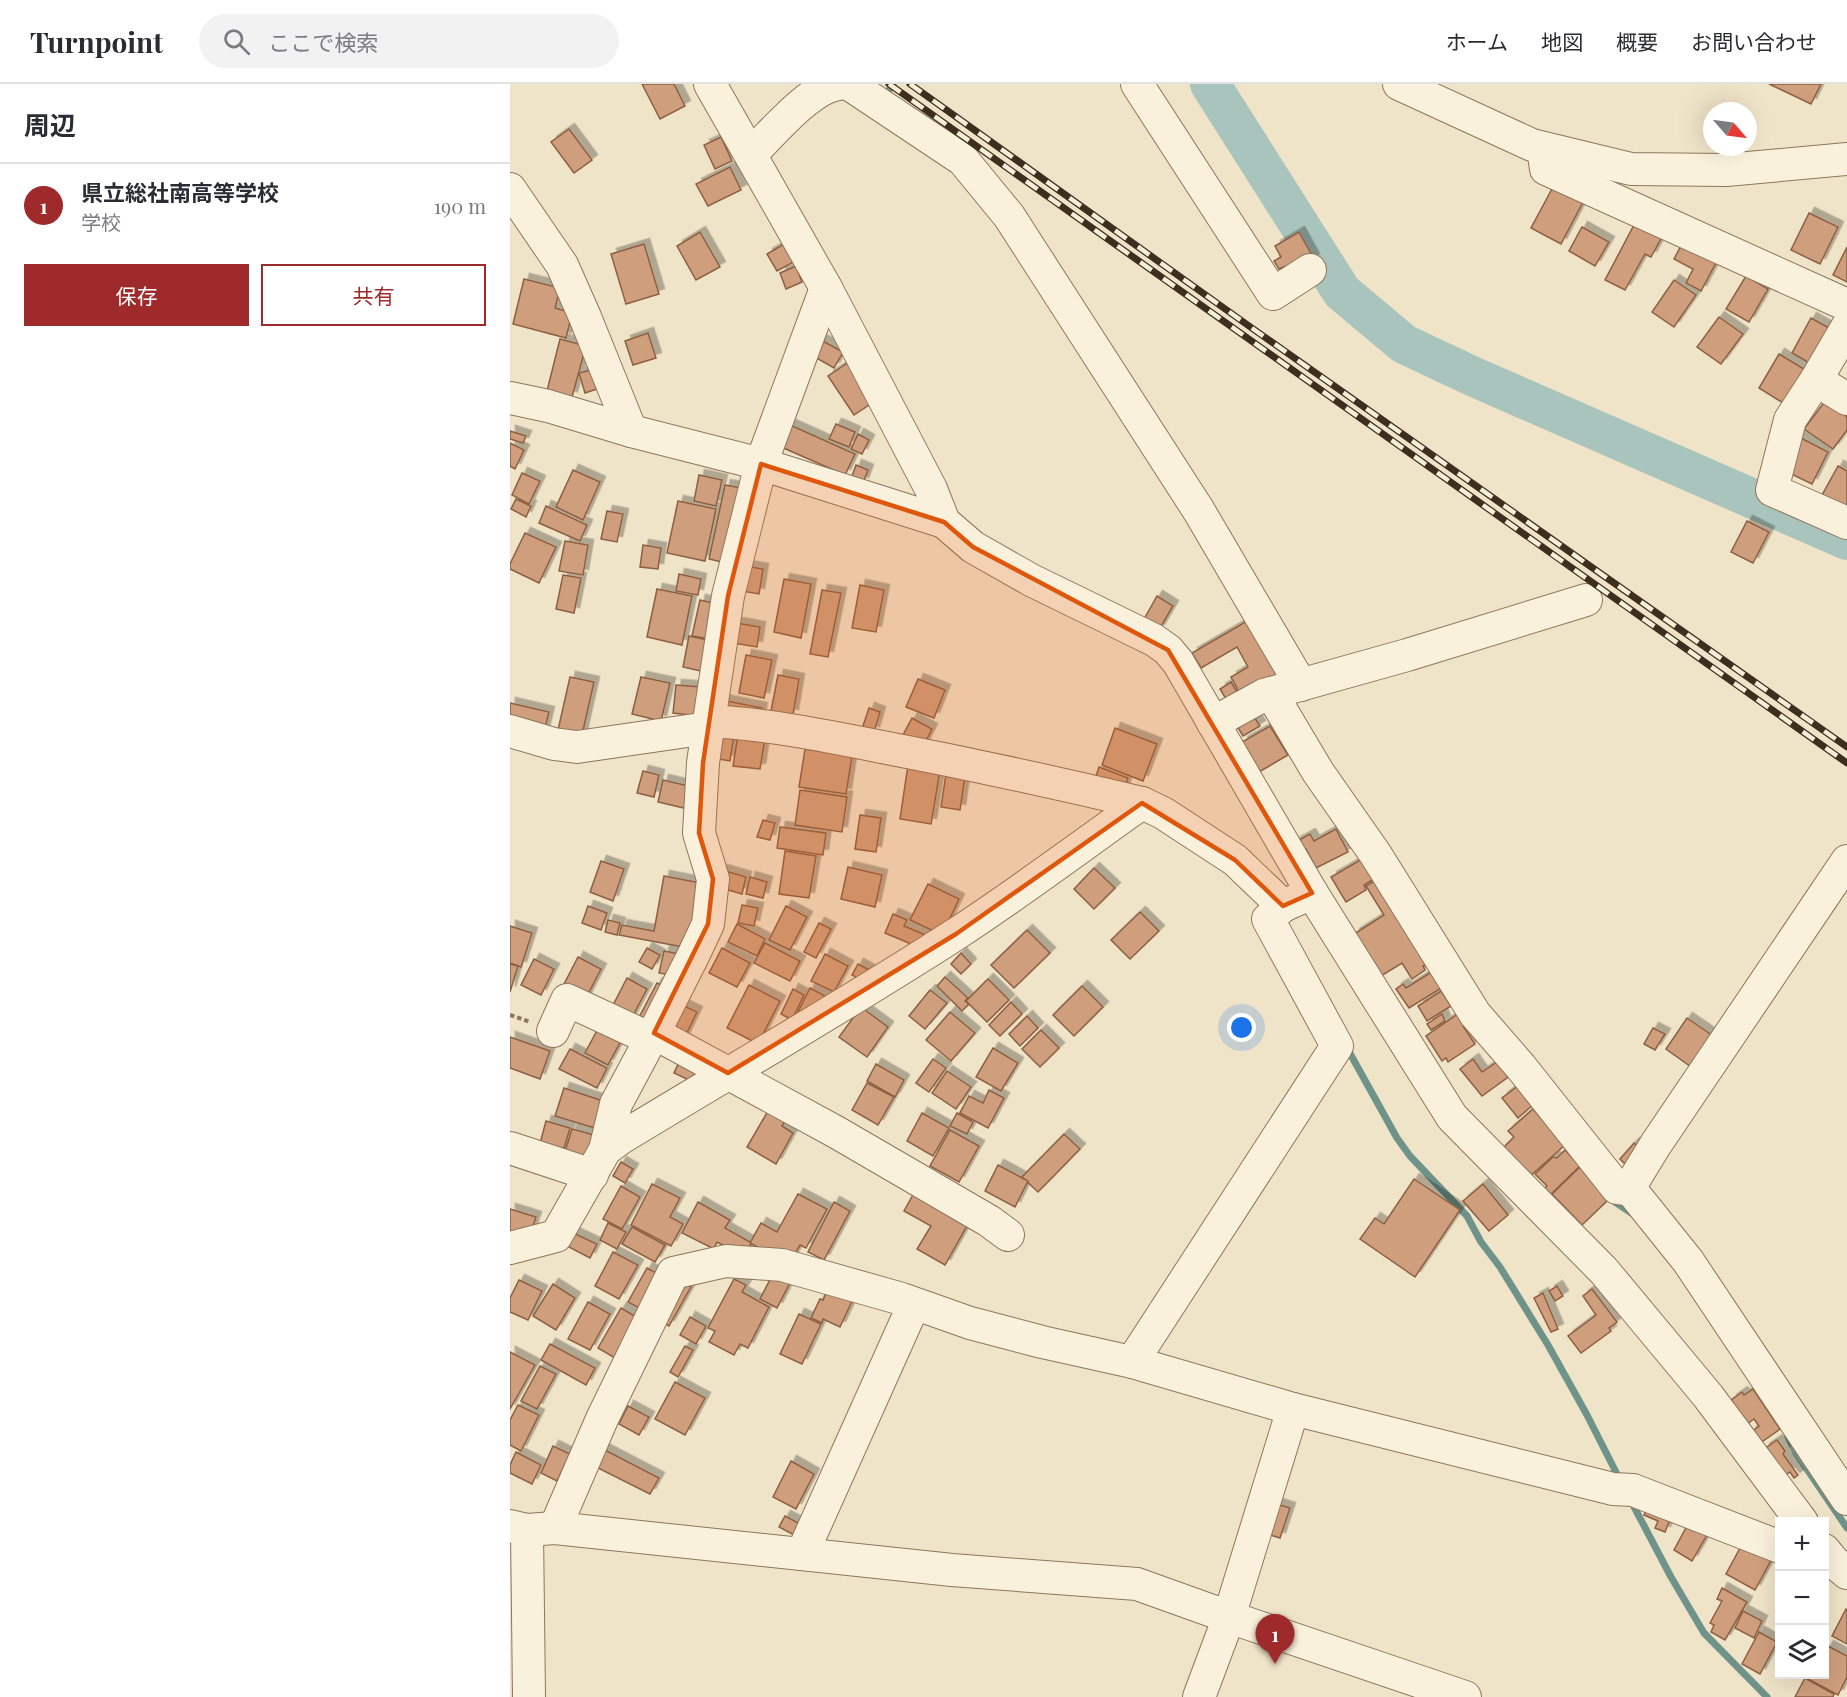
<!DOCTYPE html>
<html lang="ja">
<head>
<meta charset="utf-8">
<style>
  :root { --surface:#fff; --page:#f2f2f3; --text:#2b2b33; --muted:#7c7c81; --line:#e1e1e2; --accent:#9e2a2b }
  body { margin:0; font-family:"Playfair Display","Noto Sans JP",serif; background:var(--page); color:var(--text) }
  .controls { position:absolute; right:18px; bottom:18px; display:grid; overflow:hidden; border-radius:0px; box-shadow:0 6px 24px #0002 }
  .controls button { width:54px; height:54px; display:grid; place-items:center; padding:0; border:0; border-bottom:2px solid var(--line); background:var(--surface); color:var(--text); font:30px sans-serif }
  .compass { position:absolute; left:1193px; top:18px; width:54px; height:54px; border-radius:50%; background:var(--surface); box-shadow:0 6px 24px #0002; rotate:118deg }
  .you { position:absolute; left:732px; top:944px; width:21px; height:21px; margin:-15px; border:4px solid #fff; border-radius:50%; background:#1a73e8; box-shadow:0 0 0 9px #1a73e833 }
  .badge { display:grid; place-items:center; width:39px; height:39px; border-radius:50%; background:var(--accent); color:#fff; font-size:20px; font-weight:700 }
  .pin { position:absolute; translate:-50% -50px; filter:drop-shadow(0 2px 3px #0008) }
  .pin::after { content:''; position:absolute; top:32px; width:21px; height:18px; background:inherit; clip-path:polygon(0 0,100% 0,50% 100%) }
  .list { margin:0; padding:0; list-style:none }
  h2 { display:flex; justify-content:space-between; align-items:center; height:78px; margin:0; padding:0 24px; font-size:26px }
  h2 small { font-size:20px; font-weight:400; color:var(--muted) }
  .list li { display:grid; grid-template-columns:39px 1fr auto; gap:18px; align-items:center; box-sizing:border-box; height:84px; padding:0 24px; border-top:2px solid var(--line) }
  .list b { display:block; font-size:22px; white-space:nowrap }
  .list p { margin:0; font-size:20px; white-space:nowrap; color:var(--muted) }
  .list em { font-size:20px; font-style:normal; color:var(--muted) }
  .actions { display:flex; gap:12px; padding:18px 24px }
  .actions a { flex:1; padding:14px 0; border:2px solid var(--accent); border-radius:0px; text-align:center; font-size:21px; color:var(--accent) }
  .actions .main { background:var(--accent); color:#fff }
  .icon { flex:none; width:33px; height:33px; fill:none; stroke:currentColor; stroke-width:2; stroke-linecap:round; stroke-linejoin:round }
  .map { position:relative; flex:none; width:1337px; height:1613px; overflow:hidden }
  header { display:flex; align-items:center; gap:36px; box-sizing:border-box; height:84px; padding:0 30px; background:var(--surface); border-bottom:2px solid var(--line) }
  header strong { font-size:28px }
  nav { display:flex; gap:33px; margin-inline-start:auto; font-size:21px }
  .search { width:420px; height:54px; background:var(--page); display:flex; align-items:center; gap:15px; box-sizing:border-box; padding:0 21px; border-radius:33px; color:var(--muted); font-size:22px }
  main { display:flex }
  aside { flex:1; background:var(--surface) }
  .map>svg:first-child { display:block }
</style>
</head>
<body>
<header>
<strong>Turnpoint</strong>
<div class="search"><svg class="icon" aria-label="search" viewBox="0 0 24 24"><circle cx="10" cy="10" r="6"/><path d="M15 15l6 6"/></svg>ここで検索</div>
<nav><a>ホーム</a><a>地図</a><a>概要</a><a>お問い合わせ</a></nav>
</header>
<main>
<aside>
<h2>周辺<small></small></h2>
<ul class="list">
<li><span class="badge">1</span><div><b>県立総社南高等学校</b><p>学校</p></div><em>190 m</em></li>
</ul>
<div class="actions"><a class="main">保存</a><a>共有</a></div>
</aside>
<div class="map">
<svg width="1337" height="1613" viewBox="0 0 1337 1613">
  <defs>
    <filter id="shadow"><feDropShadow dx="5.5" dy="-5.5" stdDeviation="0" flood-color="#0004"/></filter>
  </defs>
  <rect width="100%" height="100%" fill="#f0e4c8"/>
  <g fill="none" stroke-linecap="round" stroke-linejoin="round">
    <g stroke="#6f938a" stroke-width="7">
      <path d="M375,12L383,0"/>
      <path d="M837,964L887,1054L900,1072L957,1132L971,1158L990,1183L1038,1261L1077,1331L1110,1396"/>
      <path d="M1101,1113L1105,1118L1123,1130"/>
      <path d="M1278,1353L1286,1369L1337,1444"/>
      <path d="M1121,1417L1161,1493L1194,1549L1257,1613"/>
    </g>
    <path stroke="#a9c4bc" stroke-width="40" d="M700,0L832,208L894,260L962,292L1337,456"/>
  </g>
  <g fill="#cf9f7d" stroke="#8d5f41" stroke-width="1.5" filter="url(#shadow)">
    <path d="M132,0H164L175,22L150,35Z"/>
    <path d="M1259,0H1311L1301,20Z"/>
    <path d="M59,45L82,76L64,89L41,58Z"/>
    <path d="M211,53L222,77L205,85L194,61Z"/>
    <path d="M220,83L231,106L198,122L186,100Z"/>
    <path d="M1043,103L1073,118L1051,160L1021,144Z"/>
    <path d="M1299,129L1328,143L1310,180L1281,166Z"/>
    <path d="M1125,139L1152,153L1141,173L1135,170L1115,206L1095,196Z"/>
    <path d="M1072,143L1099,158L1085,182L1059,167Z"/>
    <path d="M190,148L210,183L186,196L167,162Z"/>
    <path d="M789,148L804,175L780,188L776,182L769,185L764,177L771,173L765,162Z"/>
    <path d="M279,157L289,175L267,187L257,170Z"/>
    <path d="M1173,158L1208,175L1191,207L1176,199L1183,185L1164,175Z"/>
    <path d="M134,160L149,210L116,220L101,170Z"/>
    <path d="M1337,163V198L1323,191Z"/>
    <path d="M286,182L292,198L276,205L270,189Z"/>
    <path d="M1236,192L1258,205L1239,238L1216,225Z"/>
    <path d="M14,195L50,204L45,224L62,229L56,254L3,240Z"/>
    <path d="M1164,196L1186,211L1164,243L1142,228Z"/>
    <path d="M1209,233L1233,250L1211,280L1187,263Z"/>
    <path d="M1301,234L1328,249L1308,284L1282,269Z"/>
    <path d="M138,249L146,274L123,281L115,257Z"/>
    <path d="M50,255L76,262L62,313L37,307Z"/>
    <path d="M311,256L333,268L324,284L303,272Z"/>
    <path d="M1269,270L1299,288L1278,322L1249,304Z"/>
    <path d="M339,278L365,317L344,331L318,292Z"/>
    <path d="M81,286L87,305L75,309L69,289Z"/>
    <path d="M1315,317L1337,333V346L1323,365L1294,345Z"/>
    <path d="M278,340L345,370L335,391L269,362Z"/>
    <path d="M326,340L345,348L339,363L319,355Z"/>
    <path d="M0,347L16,352L13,359L0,355Z"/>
    <path d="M348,350L359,356L352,370L341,365Z"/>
    <path d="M1289,353L1318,368L1302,400L1273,386Z"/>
    <path d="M0,359L14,366L5,385L0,382Z"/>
    <path d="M346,381L358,386L353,399L341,395Z"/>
    <path d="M1328,382L1337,387V426L1311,413Z"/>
    <path d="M63,386L90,398L73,436L46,423Z"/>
    <path d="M12,389L30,397L19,420L2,411Z"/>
    <path d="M189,391L212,396L206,422L184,417Z"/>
    <path d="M215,401L237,405L220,480L199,475Z"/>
    <path d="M6,415L21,422L16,433L1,425Z"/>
    <path d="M168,417L206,425L195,477L157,469Z"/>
    <path d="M36,422L77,441L70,457L29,439Z"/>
    <path d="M97,427L113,430L107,458L91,455Z"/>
    <path d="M1237,437L1259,448L1243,479L1221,468Z"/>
    <path d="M15,449L46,463L29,499L0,485V480Z"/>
    <path d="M55,457L78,461L73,491L49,487Z"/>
    <path d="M133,461L151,464L148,485L130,483Z"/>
    <path d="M230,481L253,485L249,510L226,506Z"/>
    <path d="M169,490L191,495L188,511L166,507Z"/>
    <path d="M53,491L71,494L64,529L46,525Z"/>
    <path d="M274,495L301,500L291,554L264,548Z"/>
    <path d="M350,501L374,506L366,548L342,544Z"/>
    <path d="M147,505L182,512L172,561L137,553Z"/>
    <path d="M312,506L331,509L318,573L300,570Z"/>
    <path d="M647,512L663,522L649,546L633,537Z"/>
    <path d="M190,516L208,520L200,555L182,552Z"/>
    <path d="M737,537L769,592L732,613L721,593L738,583L727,563L691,584L682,569Z"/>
    <path d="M221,538L250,543L247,563L217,558Z"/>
    <path d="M179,552L198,556L191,587L173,583Z"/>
    <path d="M236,571L262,576L254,614L229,609Z"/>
    <path d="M268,591L289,595L283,631L261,627Z"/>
    <path d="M60,593L84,598L72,651L48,646Z"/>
    <path d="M131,593L160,599L151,637L122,630Z"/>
    <path d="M408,595L435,606L424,634L396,623Z"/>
    <path d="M721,598L730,613L719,620L710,605Z"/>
    <path d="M166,601L192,603L189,632L163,629Z"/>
    <path d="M207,615L252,624L249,637L205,629Z"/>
    <path d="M0,619L39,628L34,648L0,639Z"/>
    <path d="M359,624L370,628L364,648L352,645Z"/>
    <path d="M741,628L750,642L733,652L724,637Z"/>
    <path d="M402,634L422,645L414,661L393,651Z"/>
    <path d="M206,641L225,644L220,677L202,674Z"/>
    <path d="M760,642L778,671L749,688L732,658Z"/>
    <path d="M229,644L256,648L250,685L223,682Z"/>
    <path d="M605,644L647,660L633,697L592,681Z"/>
    <path d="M295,665L342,672L336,710L289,703Z"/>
    <path d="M398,681L430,686L421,740L390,735Z"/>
    <path d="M437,683L456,686L450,726L431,723Z"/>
    <path d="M589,683L618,694L612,711L583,701Z"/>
    <path d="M133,687L149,691L144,713L127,709Z"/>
    <path d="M153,696L183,703L178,725L148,718Z"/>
    <path d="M290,706L337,713L332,748L285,741Z"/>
    <path d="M350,731L371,734L366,768L345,765Z"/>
    <path d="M253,736L265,739L260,756L247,753Z"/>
    <path d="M270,743L316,749L313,771L267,764Z"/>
    <path d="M826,745L838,768L806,784L796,765L790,768L785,758L800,750L804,757Z"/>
    <path d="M275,767L306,772L299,814L269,810Z"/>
    <path d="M852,775L864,795L854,801L856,806L836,818L821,793Z"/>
    <path d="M91,777L114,785L103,817L80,808Z"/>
    <path d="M338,783L372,791L365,823L331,815Z"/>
    <path d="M584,784L605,804L584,825L564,805Z"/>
    <path d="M212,786L236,793L232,810L208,803Z"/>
    <path d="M154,792L196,800L184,865L109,851L112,841L144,847Z"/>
    <path d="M240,793L257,798L253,814L236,810Z"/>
    <path d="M866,796L918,879L913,882L915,886L902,895L892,879L871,892L844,850L874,831L856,802Z"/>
    <path d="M418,800L449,815L432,851L400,836Z"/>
    <path d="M232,821L248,824L244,842L228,839Z"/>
    <path d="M78,822L97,829L91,846L72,839Z"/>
    <path d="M276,822L297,833L280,866L259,856Z"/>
    <path d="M630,828L649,847L620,875L601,856Z"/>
    <path d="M383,830L397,836L394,842L418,852L413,865L375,849Z"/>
    <path d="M98,836L110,839L107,851L95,848Z"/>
    <path d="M309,839L321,845L306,874L294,868Z"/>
    <path d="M227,840L255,855L247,872L218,858Z"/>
    <path d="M0,842L22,849L11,883L0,879Z"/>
    <path d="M517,846L540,869L504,904L481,881Z"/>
    <path d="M255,859L290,877L280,897L244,879Z"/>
    <path d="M137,864L150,871L142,885L129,878Z"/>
    <path d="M212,864L240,879L227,903L199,889Z"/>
    <path d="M154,867L170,870L165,892L149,889Z"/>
    <path d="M451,869L461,880L451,890L441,880Z"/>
    <path d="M315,870L338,882L324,908L301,897Z"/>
    <path d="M68,873L91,885L76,914L53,902Z"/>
    <path d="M24,875L44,885L31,911L11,901Z"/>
    <path d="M0,880L8,882L0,908Z"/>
    <path d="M348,880L363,888L357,899L342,891Z"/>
    <path d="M923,887L933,903L899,924L886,905L893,900L896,904Z"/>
    <path d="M435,893L458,914L455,917L459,920L452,927L427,902Z"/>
    <path d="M117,894L137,905L119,939L99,929Z"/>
    <path d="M478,895L499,916L477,938L456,917Z"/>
    <path d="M147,899L158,904L137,947L125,941Z"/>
    <path d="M239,901L270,917L248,960L217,944Z"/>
    <path d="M572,902L593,923L564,952L543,931Z"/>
    <path d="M300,904L315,912L302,935L288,928Z"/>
    <path d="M283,905L294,911L282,936L271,930Z"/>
    <path d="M420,906L437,919L415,945L399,932Z"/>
    <path d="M931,907L941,922L917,937L908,922Z"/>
    <path d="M164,917L187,928L173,957L150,945Z"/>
    <path d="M501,918L512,930L490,952L479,941Z"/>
    <path d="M351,923L378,943L357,973L329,953Z"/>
    <path d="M440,928L465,949L441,977L416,956Z"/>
    <path d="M949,929L956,940L953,942L965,960L938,978L936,974L932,977L916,952Z"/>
    <path d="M932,930L935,937L921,946L917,940Z"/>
    <path d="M517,932L528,944L510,962L499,950Z"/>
    <path d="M1177,934L1206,954L1184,985L1156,965Z"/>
    <path d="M90,941L113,953L98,981L75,969Z"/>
    <path d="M1143,944L1155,950L1145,966L1134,960Z"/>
    <path d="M531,946L549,964L530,983L512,965Z"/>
    <path d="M0,953L40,967L30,995L0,984Z"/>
    <path d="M483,964L508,979L491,1007L466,993Z"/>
    <path d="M60,965L97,984L87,1004L49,985Z"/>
    <path d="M423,975L436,984L419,1008L406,999Z"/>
    <path d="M963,975L972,988L990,976L1001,991L972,1012L950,985Z"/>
    <path d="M170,976L193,987L187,1000L164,989Z"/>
    <path d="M366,980L394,996L385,1013L357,997Z"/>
    <path d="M437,987L461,1003L446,1025L422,1009Z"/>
    <path d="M357,999L384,1013L368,1041L342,1026Z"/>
    <path d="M1009,1001L1024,1020L1008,1034L992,1014Z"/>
    <path d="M54,1004L96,1018L88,1045L45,1032Z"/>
    <path d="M479,1006L494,1014L478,1044L450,1029L459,1012L473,1019Z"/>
    <path d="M1023,1025L1055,1061L1018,1094L992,1065L1004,1053L998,1047Z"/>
    <path d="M258,1027L275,1037L272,1042L283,1049L266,1080L237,1063Z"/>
    <path d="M412,1029L439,1044L423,1072L397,1057Z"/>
    <path d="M447,1029L463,1038L457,1050L440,1042Z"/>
    <path d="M36,1037L60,1044L51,1074L28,1067Z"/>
    <path d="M62,1045L88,1052L80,1082L53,1074Z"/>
    <path d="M440,1046L469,1062L449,1098L420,1082Z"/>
    <path d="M554,1050L570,1065L528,1108L512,1093Z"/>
    <path d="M1124,1059L1132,1067L1117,1082L1110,1075Z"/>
    <path d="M1055,1066L1070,1082L1037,1114L1031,1108L1037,1102L1025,1090L1043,1073L1047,1074Z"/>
    <path d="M111,1078L123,1085L115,1099L103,1092Z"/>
    <path d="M488,1081L518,1097L505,1123L475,1107Z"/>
    <path d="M1070,1083L1097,1117L1072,1141L1042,1110Z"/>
    <path d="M904,1095L950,1126L905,1193L850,1155L865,1134L874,1140Z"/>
    <path d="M142,1100L170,1114L160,1133L173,1140L161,1162L121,1141Z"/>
    <path d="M973,1100L998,1131L979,1147L953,1117Z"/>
    <path d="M111,1102L130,1113L112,1145L93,1135Z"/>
    <path d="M404,1109L458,1140L435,1181L407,1165L421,1142L394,1127Z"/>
    <path d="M288,1110L317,1125L296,1164L290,1161L279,1180L240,1159L251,1139L267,1148Z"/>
    <path d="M188,1118L220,1136L215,1144L240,1158L241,1160L234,1172L207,1158L204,1165L172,1149Z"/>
    <path d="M324,1118L340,1127L314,1176L298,1168Z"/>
    <path d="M0,1125L26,1133L19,1154L0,1147Z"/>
    <path d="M98,1139L116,1148L107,1165L90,1156Z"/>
    <path d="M122,1143L155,1161L145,1178L112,1160Z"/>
    <path d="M61,1148L87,1160L80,1174L55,1161Z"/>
    <path d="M103,1168L128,1181L109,1215L85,1202Z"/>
    <path d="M137,1184L157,1195L138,1229L118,1218Z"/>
    <path d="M266,1184L283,1193L267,1224L250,1215Z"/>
    <path d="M165,1194L181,1203L159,1242L144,1233Z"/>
    <path d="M224,1195L236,1201L232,1208L259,1223L238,1264L230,1260L224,1271L199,1258L205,1247L198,1244Z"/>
    <path d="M9,1196L32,1207L18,1236L0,1228V1214Z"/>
    <path d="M43,1200L65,1214L46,1246L23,1232Z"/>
    <path d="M320,1200L345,1211L330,1243L313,1235L312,1239L301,1234L310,1215L313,1216Z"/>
    <path d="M1047,1202L1053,1212L1045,1217L1039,1207Z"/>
    <path d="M1082,1205L1107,1238L1099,1244L1101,1247L1071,1269L1058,1252L1086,1231L1073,1212Z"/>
    <path d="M1033,1209L1048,1245L1041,1248L1024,1214Z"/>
    <path d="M78,1218L100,1230L80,1266L58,1255Z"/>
    <path d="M111,1224L133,1237L110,1277L88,1264Z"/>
    <path d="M289,1230L311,1240L292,1280L270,1270Z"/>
    <path d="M180,1233L196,1242L186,1260L170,1251Z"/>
    <path d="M40,1260L85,1284L76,1301L31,1276Z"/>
    <path d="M175,1262L183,1266L168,1293L160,1288Z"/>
    <path d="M0,1268L25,1281L0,1325Z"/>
    <path d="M30,1282L46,1290L27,1325L11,1317Z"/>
    <path d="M165,1298L195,1314L175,1351L145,1335Z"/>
    <path d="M1243,1305L1270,1345L1249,1360L1241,1348L1249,1342L1244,1335L1237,1340L1221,1316L1232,1308L1234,1311Z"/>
    <path d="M8,1321L29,1331L11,1367L0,1361V1336Z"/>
    <path d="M118,1322L139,1333L129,1351L109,1340Z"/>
    <path d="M1267,1356L1275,1367L1273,1370L1288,1391L1284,1394L1280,1388L1274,1392L1254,1365Z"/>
    <path d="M43,1362L60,1370L47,1397L31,1389Z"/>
    <path d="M93,1365L149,1394L140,1410L84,1382Z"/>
    <path d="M6,1368L31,1381L22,1400L0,1389V1381Z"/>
    <path d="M281,1377L304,1390L286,1425L263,1413Z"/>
    <path d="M1140,1416L1164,1426L1155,1448L1145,1444L1148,1437L1134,1431Z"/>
    <path d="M767,1420L780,1424L770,1454L757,1450Z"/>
    <path d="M275,1432L292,1441L286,1452L269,1443Z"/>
    <path d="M1178,1440L1197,1451L1182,1477L1164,1466Z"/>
    <path d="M1235,1455L1264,1471L1245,1506L1216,1490Z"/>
    <path d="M1212,1504L1237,1518L1215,1556L1201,1548L1204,1541L1200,1539L1212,1517L1207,1515Z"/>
    <path d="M1336,1525L1337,1526V1560L1322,1552Z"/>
    <path d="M1233,1527L1252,1537L1244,1554L1225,1544Z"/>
    <path d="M1249,1548L1267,1558L1250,1590L1232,1580Z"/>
    <path d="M1318,1562L1337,1572V1593L1328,1611L1296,1594L1298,1590H1314V1569Z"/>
    <path d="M1295,1594L1324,1610L1323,1613H1285Z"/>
  </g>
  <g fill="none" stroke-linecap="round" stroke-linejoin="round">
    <g stroke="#8d765c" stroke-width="34">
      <g id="minor">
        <path d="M200,0L316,204L421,405L434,438L463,463L521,496L644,556L658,566L668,578L802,809L942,1033L1094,1187L1198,1312L1292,1438"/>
        <path d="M339,0L453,76L499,132L689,427L791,601"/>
        <path d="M627,0L763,210L800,186"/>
        <path d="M889,0L1022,61L1121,85L1216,86L1337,75"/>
        <path d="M1033,64L1036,85L1337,221"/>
        <path d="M241,70C262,50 300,3 329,0"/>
        <path d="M0,105L52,181L75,233L121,347"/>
        <path d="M1337,243L1306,296L1337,315"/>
        <path d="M1306,296L1280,336L1262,406L1337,439"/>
        <path d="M0,314L38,322L121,347L251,380L434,438"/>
        <path d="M761,609L808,688L866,771L965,930L1011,983L1107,1104L1121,1106"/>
        <path d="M199,637C256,640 312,651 367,662C456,679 544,698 632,719L653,729L725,776L773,822L802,809"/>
        <path d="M703,639L754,611L897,571L1076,516"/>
        <path d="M198,644L193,679L189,749L203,795L198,840L183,872L144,949L326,1048L479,1137L498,1151"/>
        <path d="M0,647L44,660L67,663L198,644L218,512L251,380L316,204"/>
        <path d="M1337,777L1146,1060L1124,1096L1121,1106L1178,1177L1337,1415"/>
        <path d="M43,947L57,916L141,955"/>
        <path d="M0,1064L82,1091"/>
        <path d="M95,1066L106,1020L144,949"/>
        <path d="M0,1164L46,1152L95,1066L111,1054C223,986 336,921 446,850C509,809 570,763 632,719"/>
        <path d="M622,1278L827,962L758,835L773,822"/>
        <path d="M0,1442L17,1446L45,1444L442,1486L627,1500L719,1533L783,1325"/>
        <path d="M45,1444L92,1335L163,1189L216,1177L272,1181L392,1215L460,1239L532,1258L622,1278L783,1325L1103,1405L1123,1406L1270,1463"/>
        <path d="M17,1446L19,1613"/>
        <path d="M1314,1466L1324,1478L1337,1489"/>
        <path d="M292,1470L404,1220"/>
        <path d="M689,1613L719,1533L955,1613"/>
      </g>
    </g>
    <path stroke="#8d765c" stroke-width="4" stroke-dasharray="4.5 3" stroke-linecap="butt" d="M0,931L20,938"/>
    <use href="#minor" stroke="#faf1dc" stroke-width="32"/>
    <g stroke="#3d2e20" stroke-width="7">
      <g id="rail">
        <path d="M379,0L1337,679"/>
        <path d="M400,0L739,242L1337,663"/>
      </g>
    </g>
    <use href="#rail" stroke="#f7eed8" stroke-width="4.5" stroke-dasharray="14" stroke-linecap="butt"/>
  </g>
  <path fill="#df570d" fill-opacity="0.2" stroke="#df570d" stroke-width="4.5" stroke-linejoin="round" d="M251,380L434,438L463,463L658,566L802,809L773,822L725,776L632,719L446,850L218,989L144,949L198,840L203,795L189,749L193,679L218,512Z"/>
</svg>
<div class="controls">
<button>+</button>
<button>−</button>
<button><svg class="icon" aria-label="layers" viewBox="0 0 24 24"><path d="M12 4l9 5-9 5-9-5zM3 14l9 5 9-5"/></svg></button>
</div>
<svg class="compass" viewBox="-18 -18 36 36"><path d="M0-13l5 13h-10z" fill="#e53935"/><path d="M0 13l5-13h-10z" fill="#7c7c81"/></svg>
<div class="you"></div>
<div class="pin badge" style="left:765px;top:1580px">1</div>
</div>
</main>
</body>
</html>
